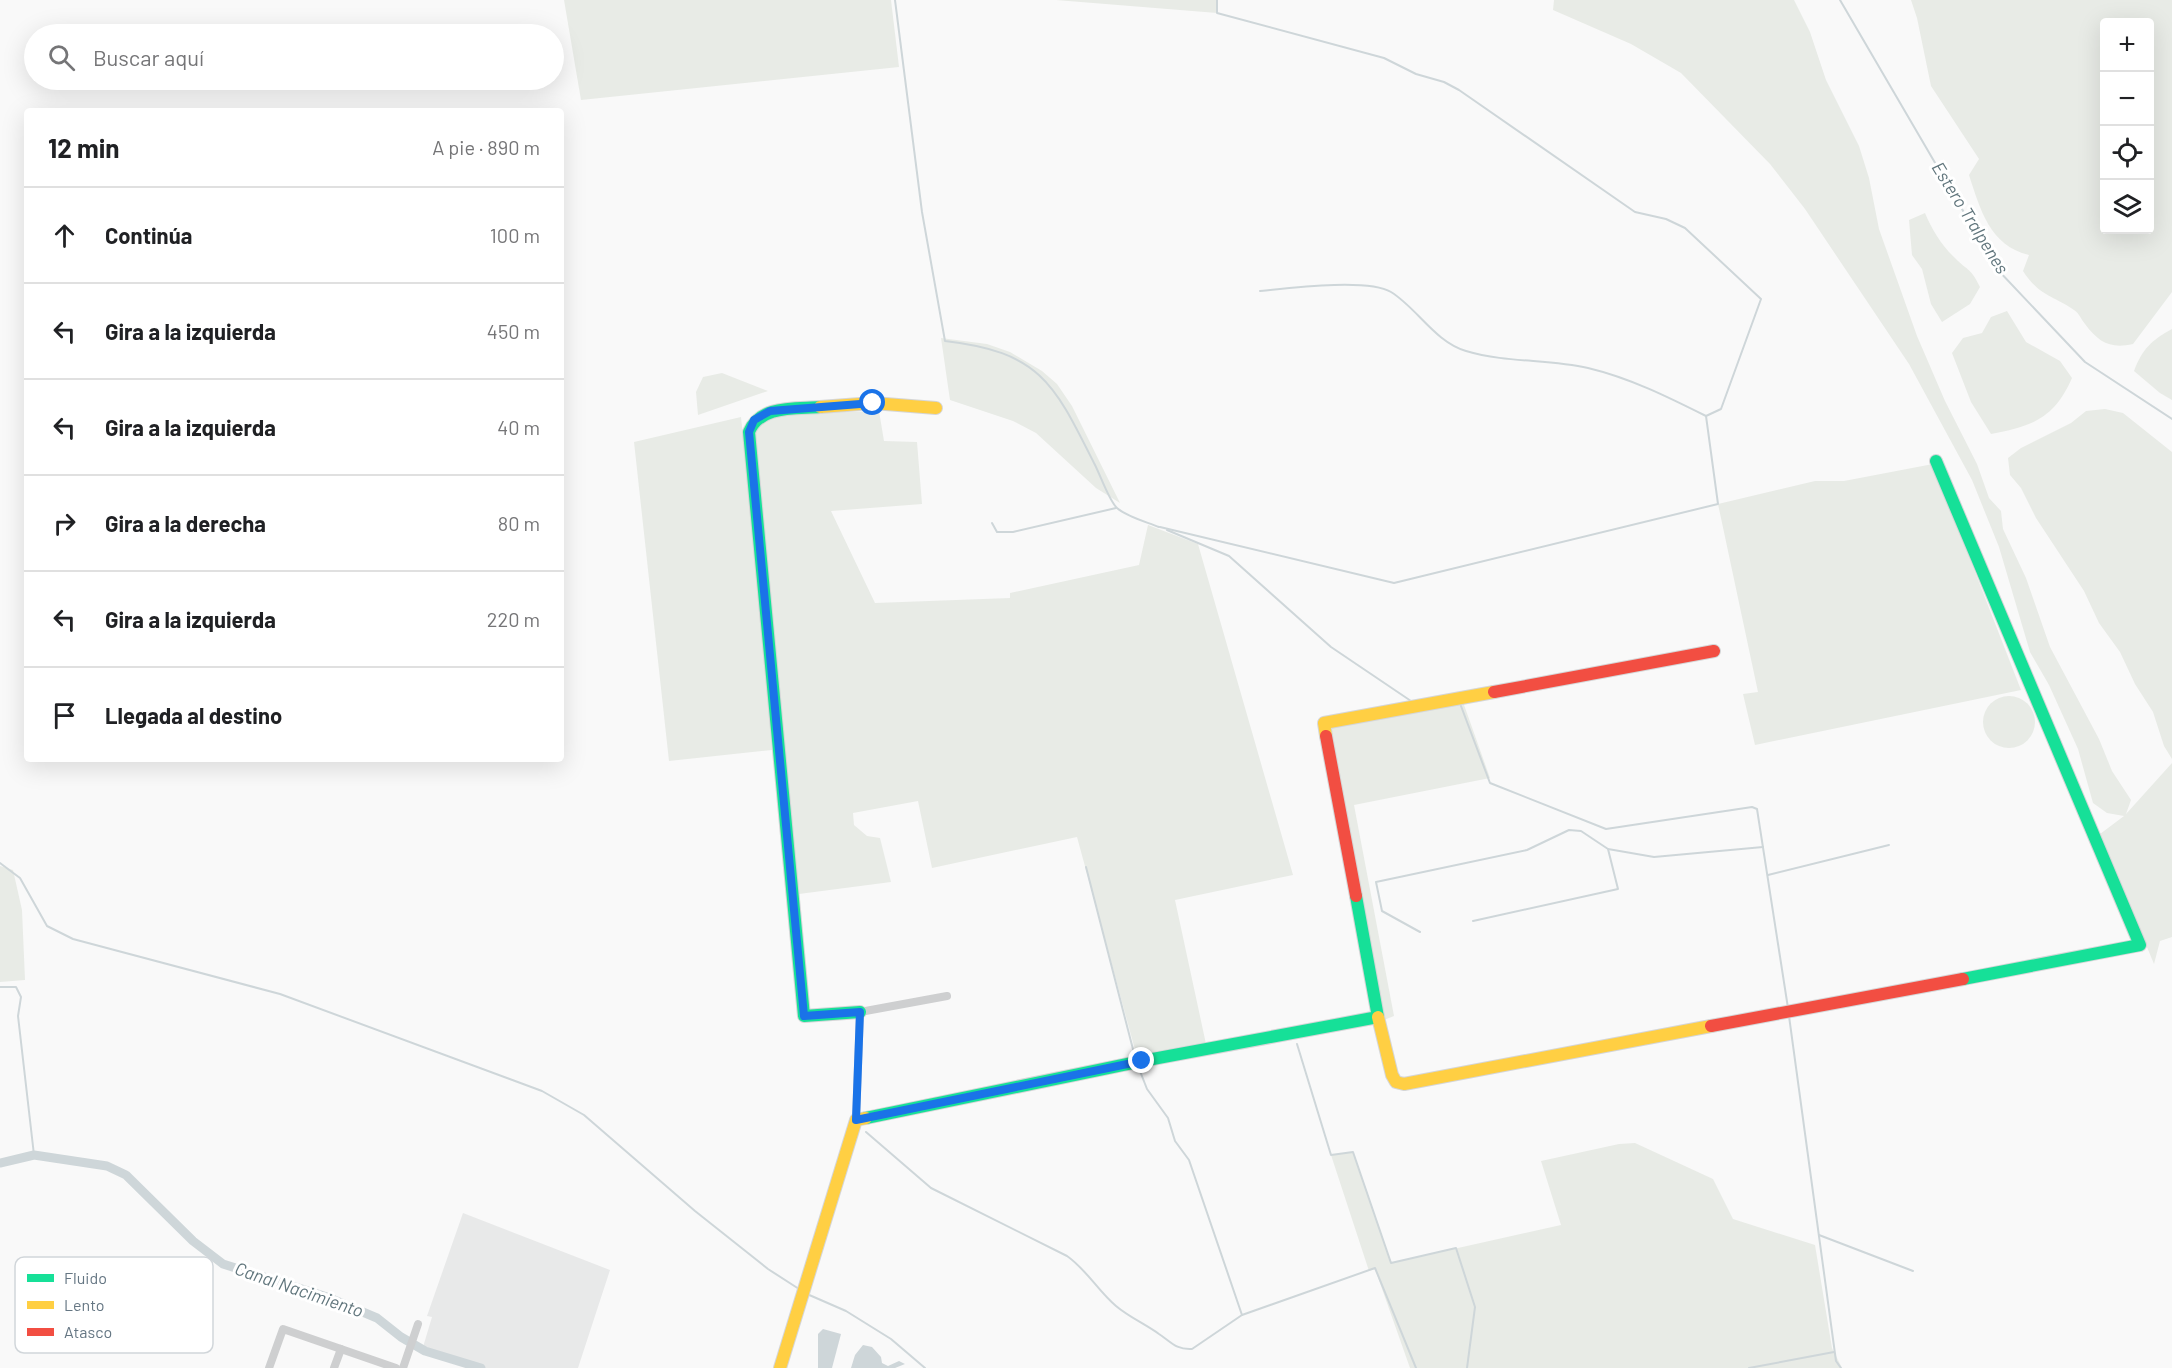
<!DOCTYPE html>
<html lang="es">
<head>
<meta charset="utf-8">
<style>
  :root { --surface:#fff; --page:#f6f6f6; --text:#202124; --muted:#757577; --line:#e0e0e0 }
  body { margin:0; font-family:Barlow,sans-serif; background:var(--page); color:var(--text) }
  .controls { position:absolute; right:18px; top:18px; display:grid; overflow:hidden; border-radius:6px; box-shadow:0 6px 24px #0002 }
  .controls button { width:54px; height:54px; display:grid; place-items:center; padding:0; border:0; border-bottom:2px solid var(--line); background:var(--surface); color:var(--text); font:30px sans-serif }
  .stop { position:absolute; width:18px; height:18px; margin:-14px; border:4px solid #1a73e8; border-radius:50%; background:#fff }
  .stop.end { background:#1a73e8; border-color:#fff; box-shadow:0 2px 6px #0008 }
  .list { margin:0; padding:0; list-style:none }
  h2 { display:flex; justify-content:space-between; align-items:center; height:78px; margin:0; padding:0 24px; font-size:26px }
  h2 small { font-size:20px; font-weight:400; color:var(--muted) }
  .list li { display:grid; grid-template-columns:39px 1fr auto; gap:18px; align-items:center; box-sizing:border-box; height:96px; padding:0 24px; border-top:2px solid var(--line) }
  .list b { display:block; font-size:22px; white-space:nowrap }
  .list em { font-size:20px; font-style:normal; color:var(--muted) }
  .icon { flex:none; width:33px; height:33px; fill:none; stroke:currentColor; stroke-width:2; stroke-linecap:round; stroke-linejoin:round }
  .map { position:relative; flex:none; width:2172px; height:1368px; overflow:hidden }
  .search { position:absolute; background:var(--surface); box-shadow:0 6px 24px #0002; left:24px; top:24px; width:540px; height:66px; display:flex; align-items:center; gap:15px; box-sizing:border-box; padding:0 21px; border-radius:33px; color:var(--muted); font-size:22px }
  .panel { position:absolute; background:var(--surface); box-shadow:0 6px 24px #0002; left:24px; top:108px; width:540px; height:654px; border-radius:6px }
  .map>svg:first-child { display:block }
</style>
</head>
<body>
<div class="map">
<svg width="2172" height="1368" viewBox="0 0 2172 1368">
  <rect width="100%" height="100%" fill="#f9f9f9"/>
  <path fill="#e8e9e9" d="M463,1213L610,1270L578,1368H480L423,1347L432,1317L427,1316Z"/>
  <g fill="#e8ebe6" fill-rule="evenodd">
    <path d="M564,0H891L899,67L581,100Z"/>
    <path d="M1056,0H1216L1217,13Z"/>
    <path d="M1554,0H1794L1810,32L1826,80L1859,146L1869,178L1879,229L1917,336L1945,401L1977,464L1989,498L2001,511L2003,529L2026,578L2050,647L2099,739L2112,771L2131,800L2126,814L2172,763V937L2160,941L2154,964L2100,834L2124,816L2107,813L2093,803L2078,749L2049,685L2030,652L1999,547L1972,480L1909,364L1805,209L1770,164L1681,73L1631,44L1553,10Z"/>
    <path d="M1911,0H2172V292L2133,344C2111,349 2099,343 2085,324C2081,319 2079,313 2074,310C2052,295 2039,296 2023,271L2029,255C1990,246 1980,209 1969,175L1979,159L1931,86L1917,18ZM2104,22H2150V230H2104Z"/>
    <path d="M1925,213C1932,230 1942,246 1955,258C1969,272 1970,267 1980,287L1970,304L1942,322L1931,304L1922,269L1912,255L1909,220Z"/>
    <path d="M2007,311L2026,342L2060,361L2072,378C2054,419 2032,426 1991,434L1971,402L1952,353L1963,338L1982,333L1991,317Z"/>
    <path d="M2172,329V400L2160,393L2134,371C2142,349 2152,340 2172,329Z"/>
    <path d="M941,338L987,344L1010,352L1042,371L1057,384L1072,406L1120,503L1096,488L1036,433L1013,421L950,400Z"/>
    <path d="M722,373L768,391L698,415L696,392L703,377Z"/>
    <path d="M2105,409L2123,413L2172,452V759L2164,746L2153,712L2135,684L2120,652L2099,623L2084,591L2036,518L2021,488L2010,475L2008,458L2021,448L2071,423L2086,411Z"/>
    <path d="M879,411L884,441L917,442L922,504L831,511L875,603L1010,598V593L1139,565L1148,525L1198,544L1293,875L1175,900L1206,1044L1137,1057L1077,837L932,868L918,801L853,813L854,825L867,836L880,838L891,882L799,894L753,434L758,424L777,414Z"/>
    <path d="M741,417L758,577L772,750L669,761L634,442Z"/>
    <path d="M1933,464L2021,690L1755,745L1743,694L1758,692L1718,504L1815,481H1844Z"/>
    <circle cx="2009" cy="722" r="26"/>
    <path d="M1463,702L1490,778L1354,805L1394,1016L1384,1020L1331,726Z"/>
    <path d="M0,866L13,870L22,910L25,980L0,982Z"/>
    <path d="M1635,1143L1713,1179L1733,1219L1815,1245L1832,1348L1842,1368H1410L1375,1269L1369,1271L1331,1155L1353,1152L1391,1263L1561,1225L1541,1161L1619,1144Z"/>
  </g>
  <g fill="#ced6d9">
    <path d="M823,1329L841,1334L832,1368H818V1334Z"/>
    <path d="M863,1345L872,1347L881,1357L882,1363L888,1366L899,1361L905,1364L895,1368H851L855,1355Z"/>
  </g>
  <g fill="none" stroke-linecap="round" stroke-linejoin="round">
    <g stroke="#ced6d9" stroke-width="2">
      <path d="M895,0L922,212L945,341C1040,352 1054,383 1094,463C1100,474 1109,501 1117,508C1127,517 1147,522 1159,527"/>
      <path d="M1840,0L1997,269L2085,362L2172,419"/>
      <path d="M1260,291C1289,288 1368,278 1391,292C1417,308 1435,342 1466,351C1506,363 1548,359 1588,368C1630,378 1668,397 1706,416"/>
      <path d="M992,523L997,532H1013L1116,508"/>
      <path d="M1160,527L1394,583L1718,504L1706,416L1721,409L1761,299L1685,228L1666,219L1635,212L1459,90L1444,82L1416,74L1384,58L1217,13V0"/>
      <path d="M1167,530L1229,556L1331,647L1411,701"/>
      <path d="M1461,706L1490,783L1606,829L1752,807L1757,809L1788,1008"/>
      <path d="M0,863L20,878L47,926L73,939L280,994L542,1091L584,1115L695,1211L768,1269L799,1289"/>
      <path d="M1086,867L1135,1057"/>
      <path d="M1768,875L1889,845"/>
      <path d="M1473,921L1618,889L1608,849"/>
      <path d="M1420,932L1382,911L1376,882L1527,850L1569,830L1581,831L1608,849L1654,857L1763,847"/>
      <path d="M0,987H16L21,997L18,1016L34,1155"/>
      <path d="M1789,1016L1836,1361L1841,1368"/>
      <path d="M1297,1044L1331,1155L1353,1152L1391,1263L1456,1248L1475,1307L1467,1368"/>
      <path d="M1138,1066L1147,1089L1168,1118L1175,1141L1189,1160L1242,1315L1375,1268L1416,1368"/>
      <path d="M866,1132L931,1188L1067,1256C1087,1270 1098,1291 1116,1306C1129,1317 1145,1324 1159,1334C1171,1342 1176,1350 1192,1349L1242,1315"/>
      <path d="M1819,1235L1913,1271"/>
      <path d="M807,1294L846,1311L891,1339L925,1368"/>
      <path d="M1749,1368L1834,1352"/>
    </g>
    <path stroke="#ced6d9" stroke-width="9" d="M0,1163L34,1155L107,1166L126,1175L193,1241L223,1264L327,1297L377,1318L401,1337L425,1351L481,1368"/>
    <g stroke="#d5d6d7" stroke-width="14">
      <g id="fast">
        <path d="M820,407C794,409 760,405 749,432L804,1016L860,1012"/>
        <path d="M1936,461L2140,945L1963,979"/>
        <path d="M866,1118L1142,1061L1378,1017L1356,896"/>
      </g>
    </g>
    <g stroke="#d5d6d7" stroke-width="14">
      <g id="slow">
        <path d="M820,407L873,403L936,408"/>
        <path d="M1326,736L1324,723L1494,692"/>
        <path d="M1378,1017L1392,1075L1396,1082L1404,1084L1711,1026"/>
        <path d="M780,1368L856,1120L866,1118"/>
      </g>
    </g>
    <g stroke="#d5d6d7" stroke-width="14">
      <g id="jam">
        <path d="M1494,692L1714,651"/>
        <path d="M1326,736L1356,896"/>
        <path d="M1711,1026L1963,979"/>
      </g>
    </g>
    <g stroke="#cecfd0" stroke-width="8">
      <path d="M856,1120L860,1012L947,996"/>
      <path d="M269,1368L283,1329L396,1368"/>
      <path d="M334,1368L341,1349"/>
      <path d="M403,1368L418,1324"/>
    </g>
    <use href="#fast" stroke="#16e098" stroke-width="12"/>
    <use href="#slow" stroke="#ffcf43" stroke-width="12"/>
    <use href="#jam" stroke="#f24e42" stroke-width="12"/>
  </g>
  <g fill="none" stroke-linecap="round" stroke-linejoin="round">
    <path stroke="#1a73e8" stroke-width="8" d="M873,403L770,411L754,420L749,432L804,1016L860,1012L856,1120L1142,1061"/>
  </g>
  <g text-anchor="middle" stroke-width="6" stroke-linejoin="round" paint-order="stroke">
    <g font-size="18" font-style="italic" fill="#60757c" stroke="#fff">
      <text transform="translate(1970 218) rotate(58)" y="6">Estero Tralpenes</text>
      <text transform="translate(299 1290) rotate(19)" y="6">Canal Nacimiento</text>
    </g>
  </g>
  <rect x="15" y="1257" width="198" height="96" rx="9" fill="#fff" stroke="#d1d6da" stroke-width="1.5"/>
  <rect x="27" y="1274" width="27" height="8" fill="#16e098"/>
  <rect x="27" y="1301" width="27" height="8" fill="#ffcf43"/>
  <rect x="27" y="1328" width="27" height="8" fill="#f24e42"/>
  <g font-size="16" fill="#657683">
    <text x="64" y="1284">Fluido</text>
    <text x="64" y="1311">Lento</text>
    <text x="64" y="1338">Atasco</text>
  </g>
</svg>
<div class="controls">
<button>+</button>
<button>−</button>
<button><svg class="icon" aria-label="locate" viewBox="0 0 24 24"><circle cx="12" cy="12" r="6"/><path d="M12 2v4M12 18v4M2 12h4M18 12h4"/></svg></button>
<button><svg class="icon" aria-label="layers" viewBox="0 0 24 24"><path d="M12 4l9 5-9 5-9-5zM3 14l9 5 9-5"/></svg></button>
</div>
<div class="stop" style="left:873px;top:403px"></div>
<div class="stop end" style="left:1142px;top:1061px"></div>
<div class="search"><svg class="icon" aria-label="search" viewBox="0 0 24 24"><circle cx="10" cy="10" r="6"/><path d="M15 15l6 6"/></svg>Buscar aquí</div>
<section class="panel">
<h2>12 min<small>A pie · 890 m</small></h2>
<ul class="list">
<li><svg class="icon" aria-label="ahead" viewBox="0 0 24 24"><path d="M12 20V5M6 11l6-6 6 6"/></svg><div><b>Continúa</b></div><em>100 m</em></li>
<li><svg class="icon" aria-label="left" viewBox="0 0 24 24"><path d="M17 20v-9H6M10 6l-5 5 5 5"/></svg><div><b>Gira a la izquierda</b></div><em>450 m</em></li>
<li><svg class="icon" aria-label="left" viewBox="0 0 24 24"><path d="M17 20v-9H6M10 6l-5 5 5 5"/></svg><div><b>Gira a la izquierda</b></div><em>40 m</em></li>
<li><svg class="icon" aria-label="right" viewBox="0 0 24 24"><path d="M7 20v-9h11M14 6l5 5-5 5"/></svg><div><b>Gira a la derecha</b></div><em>80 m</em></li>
<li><svg class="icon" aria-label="left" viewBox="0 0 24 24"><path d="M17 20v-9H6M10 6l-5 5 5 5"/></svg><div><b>Gira a la izquierda</b></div><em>220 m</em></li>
<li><svg class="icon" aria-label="arrive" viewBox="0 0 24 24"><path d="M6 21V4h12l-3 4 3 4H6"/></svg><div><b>Llegada al destino</b></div></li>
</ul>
</section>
</div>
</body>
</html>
